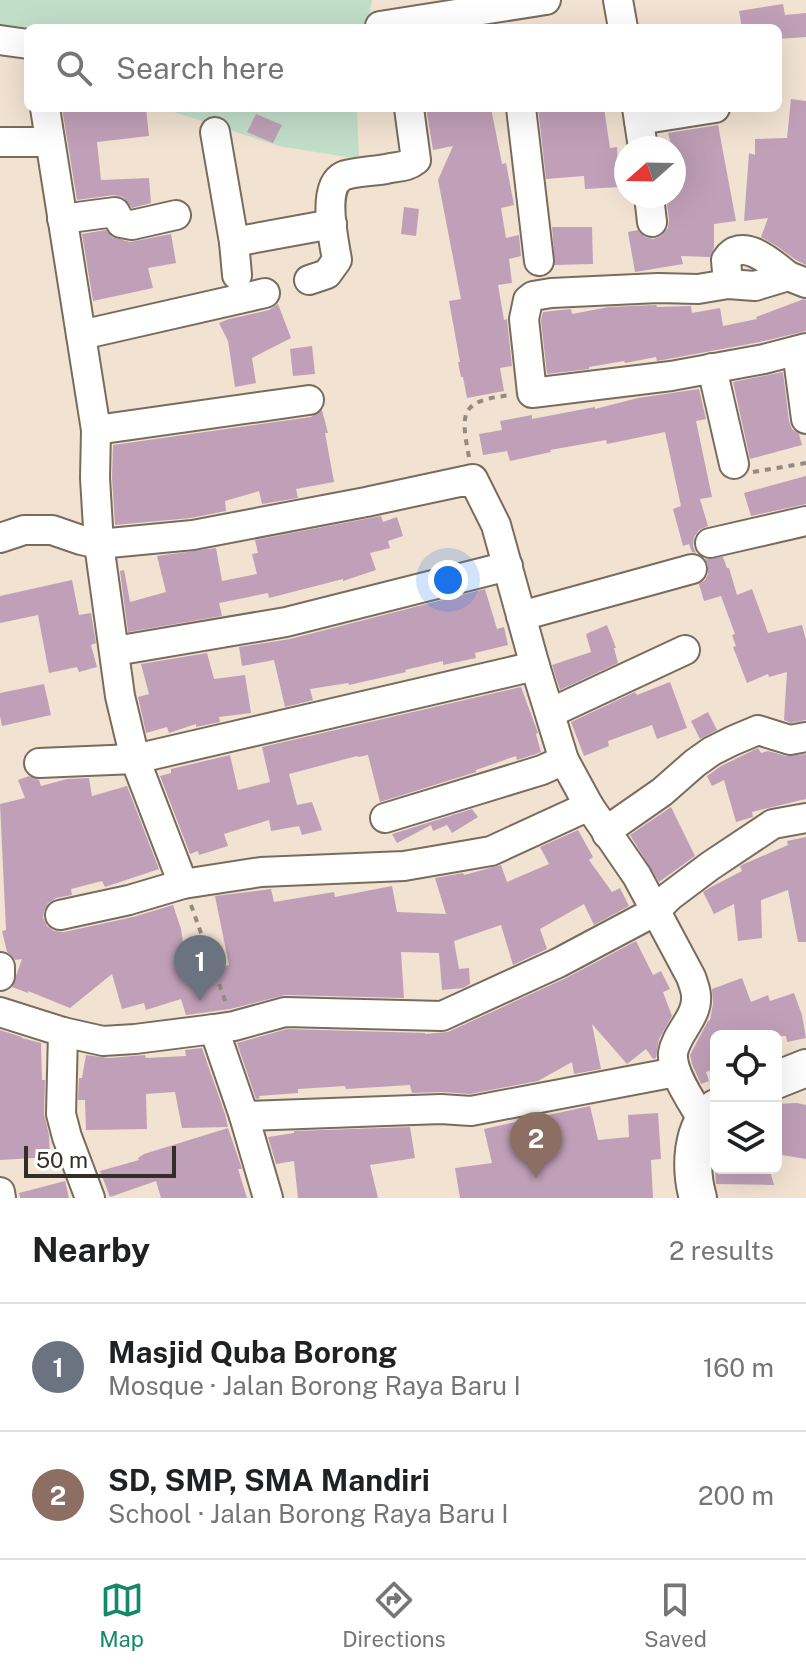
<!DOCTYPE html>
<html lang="en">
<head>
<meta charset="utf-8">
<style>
  :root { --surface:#fff; --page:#f2f2f2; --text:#202124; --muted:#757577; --line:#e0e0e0; --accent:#158868 }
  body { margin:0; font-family:"Public Sans",sans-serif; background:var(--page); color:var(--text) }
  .controls { position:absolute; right:24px; bottom:24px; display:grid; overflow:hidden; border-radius:12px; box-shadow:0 8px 32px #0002 }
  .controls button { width:72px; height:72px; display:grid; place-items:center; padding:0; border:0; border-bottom:2px solid var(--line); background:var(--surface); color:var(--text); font:40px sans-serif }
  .compass { position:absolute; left:614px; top:136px; width:72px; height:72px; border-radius:50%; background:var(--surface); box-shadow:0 8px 32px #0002; rotate:250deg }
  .scale { position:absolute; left:24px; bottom:20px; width:152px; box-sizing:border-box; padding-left:8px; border:4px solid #342e28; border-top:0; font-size:22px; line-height:28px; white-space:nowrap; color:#342e28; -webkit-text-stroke:6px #fff; paint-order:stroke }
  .you { position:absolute; left:448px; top:580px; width:28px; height:28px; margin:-20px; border:6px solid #fff; border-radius:50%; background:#1a73e8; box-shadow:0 0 0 12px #1a73e833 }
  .badge { display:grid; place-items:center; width:52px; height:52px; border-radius:50%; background:var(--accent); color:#fff; font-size:26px; font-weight:700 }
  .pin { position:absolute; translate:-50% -66px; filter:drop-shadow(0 2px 4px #0008) }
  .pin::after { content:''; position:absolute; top:42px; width:28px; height:24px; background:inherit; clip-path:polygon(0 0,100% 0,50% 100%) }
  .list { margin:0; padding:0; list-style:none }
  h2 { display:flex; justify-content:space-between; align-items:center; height:104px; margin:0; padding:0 32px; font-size:34px }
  h2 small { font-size:26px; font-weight:400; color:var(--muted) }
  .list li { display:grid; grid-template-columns:52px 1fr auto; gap:24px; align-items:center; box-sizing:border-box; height:128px; padding:0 32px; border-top:2px solid var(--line) }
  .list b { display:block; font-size:30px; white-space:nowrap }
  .list p { margin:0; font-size:26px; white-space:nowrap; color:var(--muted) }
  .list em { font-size:26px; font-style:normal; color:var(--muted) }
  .icon { flex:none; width:44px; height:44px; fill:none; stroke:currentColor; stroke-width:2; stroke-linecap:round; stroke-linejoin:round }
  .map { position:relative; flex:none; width:806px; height:1198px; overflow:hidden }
  .search { position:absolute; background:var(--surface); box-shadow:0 8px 32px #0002; left:24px; right:24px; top:24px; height:88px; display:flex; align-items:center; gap:20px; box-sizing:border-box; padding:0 28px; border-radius:12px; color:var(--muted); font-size:30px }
  .sheet { height:360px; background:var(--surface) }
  nav { display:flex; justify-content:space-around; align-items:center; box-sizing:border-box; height:112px; border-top:2px solid var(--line); background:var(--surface); font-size:22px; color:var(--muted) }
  nav a { display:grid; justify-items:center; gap:4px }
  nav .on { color:var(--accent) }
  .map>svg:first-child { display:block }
</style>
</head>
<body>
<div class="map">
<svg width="806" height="1198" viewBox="0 0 806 1198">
  <rect width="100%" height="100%" fill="#f1e2d1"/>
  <g fill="#c1dec9">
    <path d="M0,0H372L367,28H28V50L0,45Z"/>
    <path d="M162,108H357L359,159L279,146Z"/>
  </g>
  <g fill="#c0a0b8">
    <path d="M783,4L785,15L806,13V37L778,39V28H742L739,11Z"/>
    <path d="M791,99L806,101V265L796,260L775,245L761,237L768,218L744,221L749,153L755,155V139L787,138Z"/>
    <path d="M62,108H146L149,136L97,142L101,180L149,178L151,203L132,208L123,197L114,195L77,200Z"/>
    <path d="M426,108H491L502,164L506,163L514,205L501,208L506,238L519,235L521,256L509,259L512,283L498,285L504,320L507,319L512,366L500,368L504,391L467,398L463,377H461L458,362H460L449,301L461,299L438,180L453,146L433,150Z"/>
    <path d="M538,108H604L610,148L617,147L619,187L585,189L584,176L546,179Z"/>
    <path d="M256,114L282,125L273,143L247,132Z"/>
    <path d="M718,125L736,221L714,224V248L710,257L681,256L683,264L635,272L628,232L638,230L645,237L653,239L661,236L668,228L669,220L666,196H674V148H672L668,133Z"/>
    <path d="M404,207L419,209L416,236L401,234Z"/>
    <path d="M552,227H592L593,264L555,265Z"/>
    <path d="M106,230L112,237L130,242L171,234L176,263L148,268L153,288L93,301L82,234Z"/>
    <path d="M804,299L806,300V331L760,342L668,359L657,361L656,357L625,363L624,361L589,367V369L547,374L541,320L543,312L571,309L572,314L609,307L656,305L657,307L691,306L692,313L720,308L723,326L757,319L756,317Z"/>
    <path d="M278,304L291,338L252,358L256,383L235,387L228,341L219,323L229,319L269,310Z"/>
    <path d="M312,346L315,374L293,376L290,349Z"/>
    <path d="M783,372L789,421L792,429L799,434L802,445L750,459L733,382Z"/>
    <path d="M699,389L706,419L696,421L712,497L700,499L708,526L699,530L694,537L693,546L696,553L692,552L689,544L683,546L673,509L681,506L665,432L607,444L606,440L550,450L551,452L510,461L507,451L483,455L479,434L502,430L500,421L532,415V419L595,407V409L638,398Z"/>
    <path d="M322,410L328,433H325L334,482L296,489L298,498L262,504L259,491L225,501L226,511L191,518L115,525L112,478L113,445L311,417Z"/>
    <path d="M806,476V504L751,516L744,493Z"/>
    <path d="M381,516L383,522L397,517L403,536L388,541L390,548L370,553L376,570L343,581V579L269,598L268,593L219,603L222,616L128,632L120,571L124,570L130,602L166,592L157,556L216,548L222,581L257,574L252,554L258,553L255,540Z"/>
    <path d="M723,557L727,568H729L737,595L752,589L768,633L802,625L806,640V720L791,723L784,720L787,672L769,677L768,674L747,683L733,647L736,646L732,635L735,634L721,596L704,601L699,584L705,580L708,574V565L705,559Z"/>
    <path d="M72,580L79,615L91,613L96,643L91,645L97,667L79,672L77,667L49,673L38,615L0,623V596Z"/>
    <path d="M485,589L497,629L504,627L508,645L475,653L476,658L443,665V661L405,670L406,672L349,685L348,683L310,689L313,700L285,707L274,660L242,666L239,647L290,639Z"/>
    <path d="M607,625L616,648H614L618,663L560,690L552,665L591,652L586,634Z"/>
    <path d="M207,653L214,679L245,675L251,713L219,717L220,722L196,727V724L169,733L167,727L146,733L138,697L149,694L141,664Z"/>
    <path d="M670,682L687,728L657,739L652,725L608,741L609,746L584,756L571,722L635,692L637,695Z"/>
    <path d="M44,684L51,715L2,726L0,716V693Z"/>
    <path d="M521,687L538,733L536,734L541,752L536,754L517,760L516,756L476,770V772L380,802L368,755L358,757L357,756L289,774L297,805L312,802L322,830L302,835L299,826L271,831L269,820L224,834L228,846L199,855L198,851L190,854L160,776L171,773V769L230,755L238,790L270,782L262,747Z"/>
    <path d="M708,712L717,730L700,739L691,721Z"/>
    <path d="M758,748L761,753L768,751L786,756L806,754V799L752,812L753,817L736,822L724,780L712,786L707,776L721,766Z"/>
    <path d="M29,776L39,780L41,786L67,779L89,778L92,796L127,786L159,869L105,887L102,881L71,889L72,895L56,898L48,903L44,911L43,918L47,926L54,931L64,932L133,917L173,905L181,929L184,948L191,946L201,972L229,965L215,896L271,889L274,902L334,892L335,897L392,886L397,912L446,914L435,878L463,873L464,875L501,865L507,882L549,864L540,847L578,830L593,857L589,860L612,892L620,888L629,906L594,925L584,904L540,929L547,949L513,965L501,925L454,941L459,969L469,968L470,984L463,988L442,990L439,953L401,952L404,998L285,995L230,1009L186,1015L181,999L146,1010L144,1003L122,1009L112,974L70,1008L28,991V993L12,987L22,959L15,960L7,952L2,931L6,930L0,804L25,798L18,780Z"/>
    <path d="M671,807L695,856L659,882L630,835Z"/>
    <path d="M472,809L478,817L452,833L447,825L433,831L431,825L397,843L392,834Z"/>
    <path d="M806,837V942H798L788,890L761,900L762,938L738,941L734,904L714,914L703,892L711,887L742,871L740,866L744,864L788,845L787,841Z"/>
    <path d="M636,941L653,975L661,971L670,989L663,992L672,1016L659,1039L656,1058L653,1059L646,1049L627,1064L592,1024L601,1069L574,1074L572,1062L538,1081L470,1094L441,1092L412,1093L410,1085L346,1089L345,1086L298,1089V1093L259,1096L260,1098L256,1099L237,1043L287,1029L425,1033V1034L448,1032L566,978Z"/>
    <path d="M742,978L751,1002L768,995L770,1001L794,993L802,1015L806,1038L787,1042L786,1036H716V1068L706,1072L709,1081L701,1084L692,1064L690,1055L708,1021L710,1020L713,1004L712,989Z"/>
    <path d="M0,1030L22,1037V1038L41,1043L42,1080H45L44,1114L49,1135L50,1157L0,1160Z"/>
    <path d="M202,1048L225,1114L228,1127L182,1128L175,1092L146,1094L147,1129L86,1130L85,1100H78L79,1078H82L86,1055L109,1058L145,1055L146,1058L186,1056L185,1050Z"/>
    <path d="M797,1103L806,1105V1159L776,1154V1104Z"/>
    <path d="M590,1106L598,1140L629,1137L628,1115L658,1113L661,1159L651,1160L653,1198H460L455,1168L492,1163L484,1129Z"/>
    <path d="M410,1127L415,1158L370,1165L378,1198H298L294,1161L276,1164L268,1137L294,1133V1131Z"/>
    <path d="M228,1128L242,1169H238L247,1198H161L156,1181L110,1197L100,1171L139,1160L138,1158L144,1154Z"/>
    <path d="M715,1168H769L774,1185L716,1184Z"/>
    <path d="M65,1181L69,1198H20L19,1193Z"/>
  </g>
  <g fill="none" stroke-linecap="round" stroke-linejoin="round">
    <g stroke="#796c5d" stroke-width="32">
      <g id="minor">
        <path d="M618,0L623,28"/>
        <path d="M380,26L546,0"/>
        <path d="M0,40L28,44"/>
        <path d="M45,108L96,430L95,478L99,544L120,696L135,759L183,884"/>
        <path d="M521,108L539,261"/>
        <path d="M637,108L643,148"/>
        <path d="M639,120L715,108"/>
        <path d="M215,132L234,242L237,275"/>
        <path d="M0,142H50"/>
        <path d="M649,196L652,222"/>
        <path d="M62,219L115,212L121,223L132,225L176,215"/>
        <path d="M234,242L332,224"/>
        <path d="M309,280L327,274L337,260C334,241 321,187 343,176C352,172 376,171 386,169C398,166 406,168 416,160L409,108"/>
        <path d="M806,283L788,276L755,286L728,284L698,289L658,288L551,293L533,296L528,300L524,319L532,393L671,376L764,359L806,348"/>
        <path d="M728,284L726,260C742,235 772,263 788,276"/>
        <path d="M81,335L265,293"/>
        <path d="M797,351L806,419"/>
        <path d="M712,368L734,464"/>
        <path d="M96,430L309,400"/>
        <path d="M0,538L24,530H52L81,540L99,544L193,535L366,502L473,479L496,525L535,666L564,760L589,806L637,876L691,977C693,983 696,990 696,996C698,1017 676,1033 673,1053C671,1073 693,1103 703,1121"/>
        <path d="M710,543L806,521"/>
        <path d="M521,616L692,569"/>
        <path d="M115,651L286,622L508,566"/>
        <path d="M550,713L685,650"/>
        <path d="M39,763L135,759L535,666"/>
        <path d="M385,818L542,770L564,760"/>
        <path d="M607,834L616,824L662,792L695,763L712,751L732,741L758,730L790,740L806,737"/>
        <path d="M60,915L129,900L183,884L261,872L404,866L491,851L589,806"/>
        <path d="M0,967V976"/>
        <path d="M0,1012L63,1032L103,1041L135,1039L214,1029L234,1026L285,1012L442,1016L558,963L654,912L670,896L710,866L773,824L806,818"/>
        <path d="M214,1029L244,1116L268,1198"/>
        <path d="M63,1032L61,1114L67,1137L90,1198"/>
        <path d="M244,1116L441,1109L471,1111L676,1072"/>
        <path d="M0,1192L1,1198"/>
      </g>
    </g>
    <g stroke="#796c5d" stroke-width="40">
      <g id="major">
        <path d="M776,1080L806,1068"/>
        <path d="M698,1198C690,1170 690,1126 716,1108"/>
      </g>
    </g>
    <g stroke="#948a7e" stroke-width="4" stroke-dasharray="6 6" stroke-linecap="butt">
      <path d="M469,457C460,410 461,401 511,395"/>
      <path d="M753,472L806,463"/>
      <path d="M191,905L227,1006"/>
    </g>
    <use href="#minor" stroke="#fff" stroke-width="28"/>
    <use href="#major" stroke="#fff" stroke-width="36"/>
  </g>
</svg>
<div class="controls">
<button><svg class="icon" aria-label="locate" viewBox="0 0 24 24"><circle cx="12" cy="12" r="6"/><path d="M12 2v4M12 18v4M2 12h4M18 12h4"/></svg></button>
<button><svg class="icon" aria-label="layers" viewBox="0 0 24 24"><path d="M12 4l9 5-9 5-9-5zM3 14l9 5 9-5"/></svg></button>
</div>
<svg class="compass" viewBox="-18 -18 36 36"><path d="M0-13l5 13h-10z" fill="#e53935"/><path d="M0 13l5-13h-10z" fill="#757577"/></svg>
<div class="scale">50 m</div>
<div class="you"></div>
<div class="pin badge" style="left:200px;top:1001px;background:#6b7280">1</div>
<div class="pin badge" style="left:536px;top:1178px;background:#8d6e63">2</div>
<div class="search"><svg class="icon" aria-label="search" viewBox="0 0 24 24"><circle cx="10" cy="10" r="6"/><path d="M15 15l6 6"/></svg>Search here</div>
</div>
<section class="sheet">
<h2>Nearby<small>2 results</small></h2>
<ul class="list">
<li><span class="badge" style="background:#6b7280">1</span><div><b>Masjid Quba Borong</b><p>Mosque · Jalan Borong Raya Baru I</p></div><em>160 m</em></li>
<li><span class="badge" style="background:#8d6e63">2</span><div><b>SD, SMP, SMA Mandiri</b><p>School · Jalan Borong Raya Baru I</p></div><em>200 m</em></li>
</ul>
</section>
<nav>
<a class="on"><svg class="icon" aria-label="map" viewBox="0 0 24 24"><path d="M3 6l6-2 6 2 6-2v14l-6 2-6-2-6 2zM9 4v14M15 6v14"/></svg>Map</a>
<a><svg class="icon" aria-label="directions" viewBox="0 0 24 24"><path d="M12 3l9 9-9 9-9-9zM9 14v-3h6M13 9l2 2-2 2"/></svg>Directions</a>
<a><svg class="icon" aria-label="saved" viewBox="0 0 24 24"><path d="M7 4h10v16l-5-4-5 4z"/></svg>Saved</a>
</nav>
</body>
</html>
